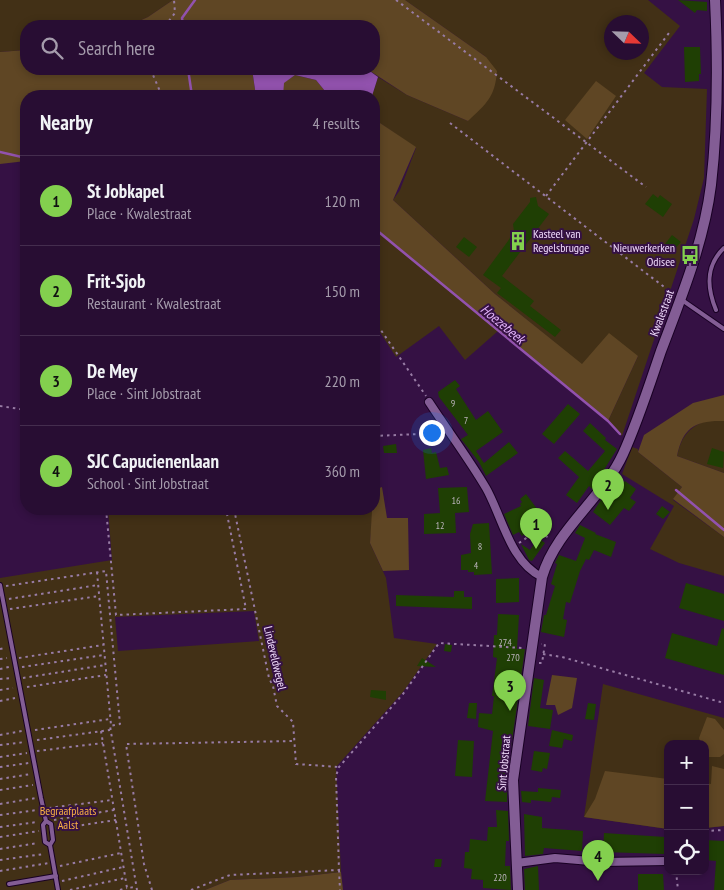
<!DOCTYPE html>
<html lang="en">
<head>
<meta charset="utf-8">
<style>
  :root { --surface:#280d33; --page:#30163b; --text:#f1f3f6; --muted:#a59cac; --line:#442d4e; --accent:#83d04e }
  body { margin:0; font-family:"PT Sans Narrow",sans-serif; background:var(--page); color:var(--text) }
  .controls { position:absolute; right:15px; bottom:15px; display:grid; overflow:hidden; border-radius:10px; box-shadow:0 2px 8px #0003 }
  .controls button { width:45px; height:45px; display:grid; place-items:center; padding:0; border:0; border-bottom:1px solid var(--line); background:var(--surface); color:var(--text); font:25px sans-serif }
  .compass { position:absolute; left:604px; top:15px; width:45px; height:45px; border-radius:50%; background:var(--surface); box-shadow:0 2px 8px #0003; rotate:113deg }
  .you { position:absolute; left:431px; top:432px; width:18px; height:18px; margin:-12px; border:4px solid #fff; border-radius:50%; background:#1a73e8; box-shadow:0 0 0 8px #1a73e833 }
  .badge { display:grid; place-items:center; width:32px; height:32px; border-radius:50%; background:var(--accent); color:#111; font-size:16px; font-weight:700 }
  .pin { position:absolute; translate:-50% -41px; filter:drop-shadow(0 1px 2px #0008) }
  .pin::after { content:''; position:absolute; top:26px; width:18px; height:15px; background:inherit; clip-path:polygon(0 0,100% 0,50% 100%) }
  .list { margin:0; padding:0; list-style:none }
  h2 { display:flex; justify-content:space-between; align-items:center; height:65px; margin:0; padding:0 20px; font-size:21px }
  h2 small { font-size:16px; font-weight:400; color:var(--muted) }
  .list li { display:grid; grid-template-columns:32px 1fr auto; gap:15px; align-items:center; box-sizing:border-box; height:90px; padding:0 20px; border-top:1px solid var(--line) }
  .list b { display:block; font-size:19px; white-space:nowrap }
  .list p { margin:0; font-size:16px; white-space:nowrap; color:var(--muted) }
  .list em { font-size:16px; font-style:normal; color:var(--muted) }
  .icon { flex:none; width:28px; height:28px; fill:none; stroke:currentColor; stroke-width:2; stroke-linecap:round; stroke-linejoin:round }
  .map { position:relative; flex:none; width:724px; height:890px; overflow:hidden }
  .search { position:absolute; background:var(--surface); box-shadow:0 2px 8px #0003; left:20px; top:20px; width:360px; height:55px; display:flex; align-items:center; gap:12px; box-sizing:border-box; padding:0 18px; border-radius:20px; color:var(--muted); font-size:19px }
  .panel { position:absolute; background:var(--surface); box-shadow:0 2px 8px #0003; left:20px; top:90px; width:360px; height:425px; border-radius:20px }
  .map>svg:first-child { display:block }
</style>
</head>
<body>
<div class="map">
<svg width="724" height="890" viewBox="0 0 724 890">
  <rect width="100%" height="100%" fill="#351144"/>
  <g fill="#423016" fill-rule="evenodd">
    <path d="M0,0H173L148,17L128,26H26V50L0,52Z"/>
    <path d="M405,0H648L680,26L644,73L662,87L707,89L704,178L694,219L622,436L608,421L638,356L582,365L495,294L393,200L400,190L416,148L374,119L372,96L378,77L407,95L468,121L486,57ZM612,22H642V52H612Z"/>
    <path d="M374,230L498,331L465,360L439,326L396,357L374,323Z"/>
    <path d="M706,421H724V473L677,456C681,438 688,427 706,421Z"/>
    <path d="M374,440H375L379,490H374Z"/>
    <path d="M632,447L638,449V452L682,487L673,500L724,537V576L679,563L650,549L674,506L622,474Z"/>
    <path d="M108,509H237L238,515L373,511L370,543L386,578L394,638L437,644L403,692L336,767L341,872L297,877L230,880L205,890H0V578L112,560ZM254,611L259,641L118,651L115,617Z"/>
    <path d="M603,684L724,718V826L705,828V744H668V829L584,817Z"/>
  </g>
  <g fill="#5f4624">
    <path d="M173,0H405L486,57L497,71C495,97 487,103 468,121L407,95L367,69H374V26H319L310,20L281,22L276,26H128L148,17Z"/>
    <path d="M26,50V69H252L256,96H26V161L0,164V52Z"/>
    <path d="M295,75L316,80L329,96H283V83Z"/>
    <path d="M596,81L616,96L587,139L565,120Z"/>
    <path d="M374,119L416,147L393,200L495,294L582,364L609,333L638,356L608,421L374,230Z"/>
    <path d="M724,395V421C696,420 683,427 677,456L724,473V537L673,499L682,487L638,452L644,435L693,403Z"/>
    <path d="M382,487L387,518H408L409,570L383,571L370,543L372,511L238,515L237,509H374V490Z"/>
    <path d="M552,675L577,678L572,708L558,715L555,705H546Z"/>
    <path d="M707,717L715,719L724,730V754L720,757H706L705,744H701L699,738Z"/>
    <path d="M712,766L724,769V826L705,828V783L711,784Z"/>
    <path d="M605,771L668,779V829L584,817L595,799Z"/>
    <path d="M341,872L343,890H205L230,880L297,877Z"/>
  </g>
  <g fill="#9252ae">
    <path d="M310,20L319,26H276L281,22Z"/>
    <path d="M252,69H367L378,77L372,96H329L316,80L295,75L284,83L283,96H256Z"/>
  </g>
  <g fill="none" stroke-linecap="round" stroke-linejoin="round">
    <g stroke="#9252ae" stroke-width="2.5">
      <path d="M183,26L182,18L195,0"/>
      <path d="M188,69L192,96"/>
      <path d="M0,152L26,158"/>
      <path d="M374,228L608,421L620,434"/>
      <path d="M676,490L724,530"/>
    </g>
  </g>
  <g fill="#1f3f04">
    <path d="M678,0L707,2V11L697,10L695,13Z"/>
    <path d="M684,47H700L701,74H699V81L685,82Z"/>
    <path d="M653,194L658,198L660,195L672,204L663,217L645,204Z"/>
    <path d="M536,197L538,206L549,214L502,276L534,301L530,306L561,330L555,337L497,293L501,288L483,275L508,241L514,231L513,224L530,202V198Z"/>
    <path d="M672,235L681,242L670,254L662,248Z"/>
    <path d="M464,237L477,247L469,257L456,247Z"/>
    <path d="M455,380L460,386L456,389L476,420L488,411L503,432L476,451L484,463L509,442L518,453L486,476L479,462L461,439L468,435L439,397L438,392Z"/>
    <path d="M568,404L580,414L554,444L542,434Z"/>
    <path d="M590,423L606,438L605,440L617,449L592,489L589,486L577,503L566,495L579,477L558,458L565,451L588,471L605,451L583,431Z"/>
    <path d="M396,444L397,453H384L383,446Z"/>
    <path d="M431,448L432,453L436,452L440,468L447,467L449,475L426,479L423,450Z"/>
    <path d="M712,448L724,452L723,468L707,464Z"/>
    <path d="M625,481L636,489L630,498L636,502L629,511L624,508L610,525L593,512L605,494L611,498Z"/>
    <path d="M467,487L469,512L455,513L456,533L424,534V514L440,513L438,488Z"/>
    <path d="M526,494L544,518L522,536L519,532L513,535L504,514L521,506L520,504L522,502L520,499Z"/>
    <path d="M662,506L670,512L663,519L656,514Z"/>
    <path d="M489,523L492,574L474,575V572H468V570H461V555L471,553L470,534L473,524Z"/>
    <path d="M580,525L596,533L595,534L616,542L611,557L594,550L589,560L586,559L580,571L570,603L566,602L563,619L567,620L564,637L541,632L544,615H546L555,586L551,584L557,564L555,563L559,555L576,561L585,538L575,533Z"/>
    <path d="M538,538L545,543L532,561L529,560L521,544L530,550Z"/>
    <path d="M519,578V602L496,603V579Z"/>
    <path d="M686,583L724,594V621L679,608Z"/>
    <path d="M454,591H464V597H472V609L396,606V595L454,597Z"/>
    <path d="M498,614L519,615L517,649H525L511,748H508L507,802L485,801L493,731L478,727L479,713L492,714L494,696H492L497,658L493,657L494,635H497Z"/>
    <path d="M722,628L724,629V675L665,658L672,633L717,646Z"/>
    <path d="M445,644L452,645L451,652L444,651Z"/>
    <path d="M422,658L436,667L417,666Z"/>
    <path d="M534,678L544,680L540,708L553,710L550,729L528,726Z"/>
    <path d="M371,690L386,691V700L370,697Z"/>
    <path d="M469,703H477L476,719L467,718Z"/>
    <path d="M588,703L596,704L594,720L585,719Z"/>
    <path d="M552,730L573,735L572,741L564,739L562,748L549,746Z"/>
    <path d="M458,740L474,741L472,777L455,776Z"/>
    <path d="M534,751L550,753L547,769L543,768L542,772L531,770Z"/>
    <path d="M538,788L561,790L560,798L552,797L551,802L531,800V803L522,802L521,791L538,792Z"/>
    <path d="M496,810L508,811L509,841H506L505,866H510L511,890L483,888V880L471,879L472,869L464,868L465,852H469L470,839L487,841L488,827H497Z"/>
    <path d="M524,814L542,817V828L583,831L582,851L544,848L543,854L525,856Z"/>
    <path d="M604,833L665,837L664,854L603,852Z"/>
    <path d="M705,840L724,841V890H714L716,861L705,860Z"/>
    <path d="M435,859H442L441,867H434Z"/>
    <path d="M538,866L539,890H525L524,869Z"/>
    <path d="M638,874H663L664,890H638Z"/>
  </g>
  <g fill="none" stroke-linecap="round" stroke-linejoin="round">
    <g stroke="#190124" stroke-width="6">
      <g id="service">
        <path d="M682,300L724,329"/>
        <path d="M716,310C707,288 705,266 724,248"/>
        <path d="M0,585L41,798L46,821L51,824L53,840L50,845L45,842L43,825L46,821"/>
        <path d="M50,845L58,890"/>
        <path d="M9,884L56,876"/>
      </g>
    </g>
    <g stroke="#190124" stroke-width="10">
      <g id="minor">
        <path d="M429,402C448,431 469,459 486,488C502,516 510,562 542,577"/>
        <path d="M517,863L555,858L602,862L668,861"/>
      </g>
    </g>
    <g stroke="#190124" stroke-width="12">
      <path id="tertiary" d="M518,890L513,780L542,577C556,529 603,498 623,454C638,421 649,386 661,351C681,298 704,242 711,185C718,124 718,61 715,0"/>
    </g>
    <g stroke="#987ca5" stroke-width="2" stroke-dasharray="2.5 4" stroke-linecap="butt">
      <path d="M396,0L646,187"/>
      <path d="M165,26L175,13L174,0"/>
      <path d="M154,69L153,75L162,96"/>
      <path d="M450,123L672,293"/>
      <path d="M546,196L669,33"/>
      <path d="M374,320L426,396"/>
      <path d="M0,406L26,410"/>
      <path d="M374,436L441,433"/>
      <path d="M106,509L116,615L246,609L226,509"/>
      <path d="M234,509L269,678L273,686L277,706L293,722L296,764L339,767"/>
      <path d="M519,543L538,530L550,539"/>
      <path d="M97,572L111,725"/>
      <path d="M6,586L106,571L120,724L110,726L137,890"/>
      <path d="M9,599L98,585"/>
      <path d="M10,609L99,596"/>
      <path d="M0,649L5,648"/>
      <path d="M543,654L562,657L724,703"/>
      <path d="M19,658L103,645"/>
      <path d="M0,659L7,658"/>
      <path d="M539,663H542L545,644H541"/>
      <path d="M22,667L104,655"/>
      <path d="M0,669L9,667"/>
      <path d="M23,678L105,665"/>
      <path d="M0,679L11,678"/>
      <path d="M27,687L106,675"/>
      <path d="M0,690L13,688"/>
      <path d="M0,701L15,698"/>
      <path d="M35,730L110,719"/>
      <path d="M101,731L127,888L136,887"/>
      <path d="M0,735L22,731"/>
      <path d="M37,740L110,730"/>
      <path d="M0,745L25,742"/>
      <path d="M37,751L103,743"/>
      <path d="M0,757L27,753"/>
      <path d="M0,767L29,763"/>
      <path d="M0,779L31,774"/>
      <path d="M0,790L33,785"/>
      <path d="M0,804L36,798"/>
      <path d="M49,808L112,800"/>
      <path d="M0,815L37,810"/>
      <path d="M54,820L114,810"/>
      <path d="M0,827L37,822"/>
      <path d="M56,829L116,820"/>
      <path d="M705,831L724,830"/>
      <path d="M0,837L39,831"/>
      <path d="M0,849L38,843"/>
      <path d="M0,860L44,854"/>
      <path d="M60,866L121,853"/>
      <path d="M339,870L340,890"/>
      <path d="M0,871L49,863"/>
      <path d="M676,871L678,890"/>
      <path d="M62,881L123,867"/>
      <path d="M70,890L125,878"/>
      <path d="M120,890L127,888"/>
      <path d="M152,890L144,864L126,744L294,741"/>
      <path d="M191,890L230,875L339,870L336,776L339,767L403,694L439,643L522,648"/>
    </g>
    <use href="#service" stroke="#835d95" stroke-width="4"/>
    <use href="#minor" stroke="#835d95" stroke-width="8"/>
    <use href="#tertiary" stroke="#835d95" stroke-width="10"/>
  </g>
  <defs>
    <g id="building-bare" transform="scale(1.5)"><path d="M-4-6H4V6H1V3H-1V6H-4ZM-2.5-4.3h1.7v1.8h-1.7ZM.8-4.3h1.7v1.8H.8ZM-2.5-1h1.7V.8h-1.7ZM.8-1h1.7V.8H.8Z" fill="#83d04e" stroke="#351144" stroke-width="2.5" paint-order="stroke"/></g>
    <g id="bus-bare" transform="scale(1.5)"><path d="M-5-6H5V4H4V6H2V4H-2V6H-4V4H-5ZM-3.5-4V0h7V-4ZM-3.5 1.2v1.5H-2V1.2ZM2 1.2v1.5H3.5V1.2Z" fill="#83d04e" stroke="#351144" stroke-width="2.5" paint-order="stroke"/></g>
  </defs>
  <g fill-rule="evenodd">
    <use href="#building-bare" x="518" y="241"/>
    <use href="#bus-bare" x="690" y="255"/>
  </g>
  <g text-anchor="middle" stroke-width="4" stroke-linejoin="round" paint-order="stroke">
    <g font-size="10" fill="#bcb4bd">
      <text x="453" y="407">9</text>
      <text x="466" y="424">7</text>
      <text x="456" y="504">16</text>
      <text x="440" y="529">12</text>
      <text x="480" y="550">8</text>
      <text x="476" y="569">4</text>
      <text x="505" y="646">274</text>
      <text x="513" y="661">270</text>
      <text x="500" y="881">220</text>
    </g>
    <g font-size="12" fill="#f0dbfb" stroke="#351144" text-anchor="start">
      <text x="533" y="238">Kasteel van<tspan x="533" dy="14">Regelsbrugge</tspan></text>
      <text x="675" y="252" text-anchor="end">Nieuwerkerken<tspan x="675" dy="14">Odisee</tspan></text>
    </g>
    <g font-size="12" fill="#f0dbfb" stroke="#351144">
      <text transform="translate(662 313) rotate(-70)" y="4">Kwalestraat</text>
      <text transform="translate(275 658) rotate(77)" y="4">Lindeveldwegel</text>
      <text transform="translate(504 763) rotate(-85)" y="4">Sint Jobstraat</text>
    </g>
    <g font-size="12" fill="#f6b044" stroke="#351144">
      <text x="68" y="815">Begraafplaats<tspan x="68" dy="14">Aalst</tspan></text>
    </g>
    <g font-size="14" font-style="italic" fill="#e0b1f7" stroke="#351144">
      <text transform="translate(503 324) rotate(40)" y="5">Hoezebeek</text>
    </g>
  </g>
</svg>
<div class="controls">
<button>+</button>
<button>−</button>
<button><svg class="icon" aria-label="locate" viewBox="0 0 24 24"><circle cx="12" cy="12" r="6"/><path d="M12 2v4M12 18v4M2 12h4M18 12h4"/></svg></button>
</div>
<svg class="compass" viewBox="-18 -18 36 36"><path d="M0-13l5 13h-10z" fill="#e53935"/><path d="M0 13l5-13h-10z" fill="#a59cac"/></svg>
<div class="you"></div>
<div class="pin badge" style="left:536px;top:549px">1</div>
<div class="pin badge" style="left:608px;top:510px">2</div>
<div class="pin badge" style="left:510px;top:711px">3</div>
<div class="pin badge" style="left:598px;top:881px">4</div>
<div class="search"><svg class="icon" aria-label="search" viewBox="0 0 24 24"><circle cx="10" cy="10" r="6"/><path d="M15 15l6 6"/></svg>Search here</div>
<section class="panel">
<h2>Nearby<small>4 results</small></h2>
<ul class="list">
<li><span class="badge">1</span><div><b>St Jobkapel</b><p>Place · Kwalestraat</p></div><em>120 m</em></li>
<li><span class="badge">2</span><div><b>Frit-Sjob</b><p>Restaurant · Kwalestraat</p></div><em>150 m</em></li>
<li><span class="badge">3</span><div><b>De Mey</b><p>Place · Sint Jobstraat</p></div><em>220 m</em></li>
<li><span class="badge">4</span><div><b>SJC Capucienenlaan</b><p>School · Sint Jobstraat</p></div><em>360 m</em></li>
</ul>
</section>
</div>
</body>
</html>
